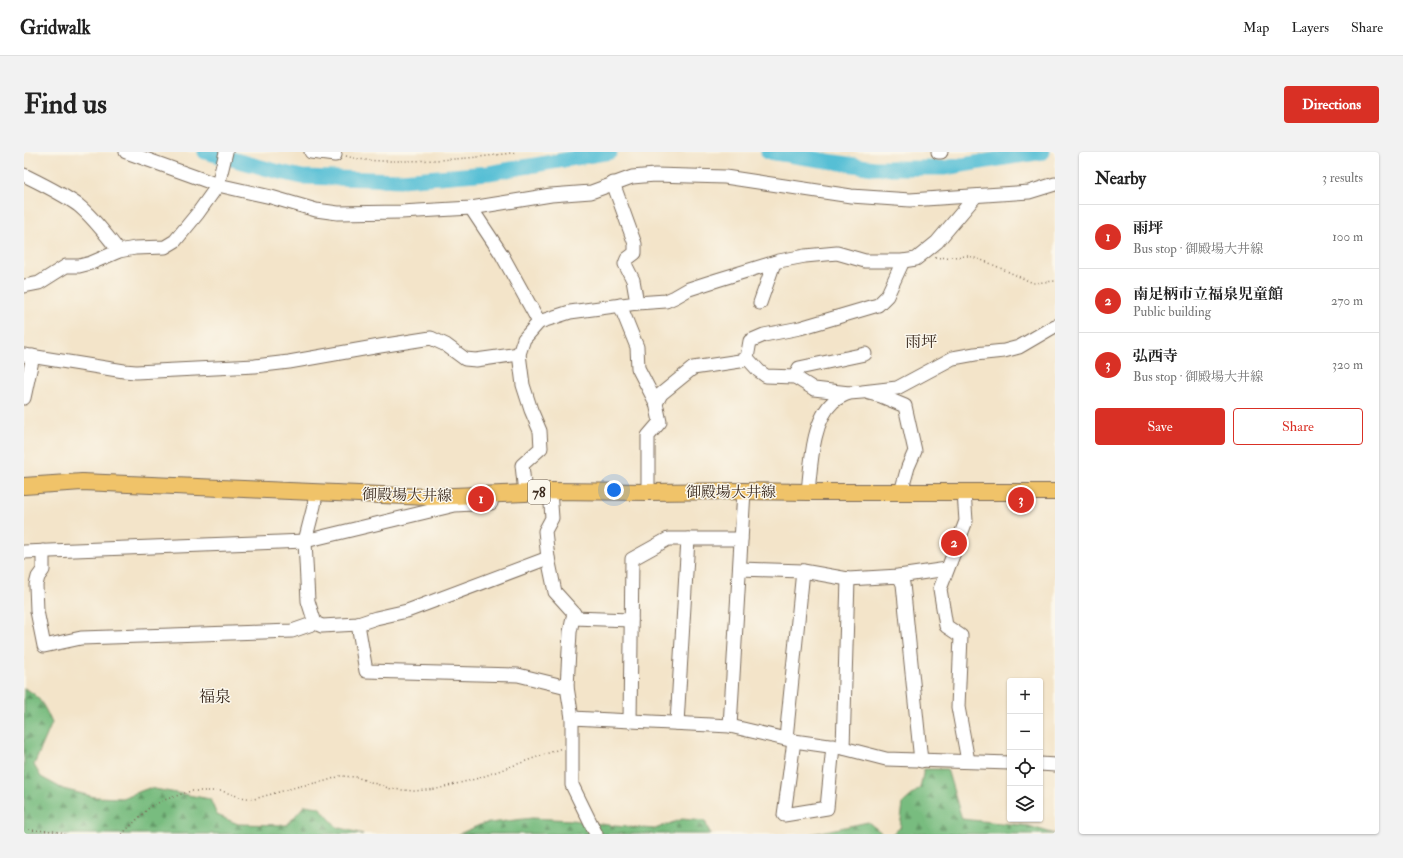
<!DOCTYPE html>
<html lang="en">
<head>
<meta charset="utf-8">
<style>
  :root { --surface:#fff; --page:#f2f2f2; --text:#222; --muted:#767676; --line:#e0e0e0; --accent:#d93025 }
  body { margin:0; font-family:"IM FELL Double Pica","Noto Serif JP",serif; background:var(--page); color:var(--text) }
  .controls { position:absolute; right:12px; bottom:12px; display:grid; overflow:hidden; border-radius:4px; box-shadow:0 1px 3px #0004 }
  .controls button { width:36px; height:36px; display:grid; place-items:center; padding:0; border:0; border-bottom:1px solid var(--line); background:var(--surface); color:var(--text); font:20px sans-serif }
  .you { position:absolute; left:590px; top:338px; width:14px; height:14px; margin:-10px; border:3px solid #fff; border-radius:50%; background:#1a73e8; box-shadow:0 0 0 6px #1a73e833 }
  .badge { display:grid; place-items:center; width:26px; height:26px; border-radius:50%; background:var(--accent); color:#fff; font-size:13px; font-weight:700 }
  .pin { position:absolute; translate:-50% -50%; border:2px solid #fff; box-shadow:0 1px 4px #0006 }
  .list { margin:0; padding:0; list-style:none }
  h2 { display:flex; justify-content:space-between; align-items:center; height:52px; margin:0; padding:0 16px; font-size:17px }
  h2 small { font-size:13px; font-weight:400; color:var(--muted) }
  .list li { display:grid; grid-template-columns:26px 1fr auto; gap:12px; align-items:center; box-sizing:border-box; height:64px; padding:0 16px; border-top:1px solid var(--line) }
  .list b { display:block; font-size:15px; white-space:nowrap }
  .list p { margin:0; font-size:13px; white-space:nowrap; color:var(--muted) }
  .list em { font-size:13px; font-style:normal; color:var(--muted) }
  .actions { display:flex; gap:8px; padding:12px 16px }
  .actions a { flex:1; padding:9px 0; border:1px solid var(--accent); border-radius:4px; text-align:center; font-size:14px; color:var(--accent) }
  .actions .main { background:var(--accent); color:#fff }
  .icon { flex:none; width:22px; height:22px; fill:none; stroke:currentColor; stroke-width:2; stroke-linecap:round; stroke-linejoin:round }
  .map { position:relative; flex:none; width:1031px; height:682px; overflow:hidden; border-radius:4px }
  header { display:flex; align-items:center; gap:24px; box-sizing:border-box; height:56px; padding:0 20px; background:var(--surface); border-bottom:1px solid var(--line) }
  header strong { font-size:19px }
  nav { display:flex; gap:22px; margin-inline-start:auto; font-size:14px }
  .intro { display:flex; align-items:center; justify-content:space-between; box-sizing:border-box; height:96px; padding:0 24px }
  h1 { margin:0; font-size:28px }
  .button { padding:10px 18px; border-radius:4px; background:var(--accent); color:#fff; font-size:14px; font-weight:700 }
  main { display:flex; gap:24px; padding:0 24px }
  aside { flex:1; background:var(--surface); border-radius:4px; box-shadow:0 1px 3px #0004 }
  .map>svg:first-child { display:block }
</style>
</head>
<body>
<header>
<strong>Gridwalk</strong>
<nav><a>Map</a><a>Layers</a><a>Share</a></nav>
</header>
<div class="intro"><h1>Find us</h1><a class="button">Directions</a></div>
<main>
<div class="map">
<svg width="1031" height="682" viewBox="0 0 1031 682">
  <defs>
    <pattern id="forest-firs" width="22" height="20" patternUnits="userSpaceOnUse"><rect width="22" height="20" fill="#78bc7f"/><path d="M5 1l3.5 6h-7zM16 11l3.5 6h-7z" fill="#649967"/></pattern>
  </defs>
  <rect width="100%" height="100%" fill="#fbf7ec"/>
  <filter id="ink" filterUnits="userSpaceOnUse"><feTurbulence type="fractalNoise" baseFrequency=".025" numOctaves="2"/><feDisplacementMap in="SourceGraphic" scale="8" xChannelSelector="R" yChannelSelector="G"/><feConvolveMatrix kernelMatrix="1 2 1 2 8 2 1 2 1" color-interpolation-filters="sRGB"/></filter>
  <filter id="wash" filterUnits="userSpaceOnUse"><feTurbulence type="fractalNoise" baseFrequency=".012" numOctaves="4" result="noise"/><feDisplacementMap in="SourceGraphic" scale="16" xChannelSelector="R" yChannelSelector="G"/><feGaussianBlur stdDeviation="0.9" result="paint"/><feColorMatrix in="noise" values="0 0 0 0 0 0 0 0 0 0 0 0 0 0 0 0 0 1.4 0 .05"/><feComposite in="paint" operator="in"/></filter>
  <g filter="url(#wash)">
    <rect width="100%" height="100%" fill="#f3e4c9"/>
    <g fill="url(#forest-firs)" stroke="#5a734e">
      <path d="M0,536C16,543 21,556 28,571L10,613L17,625L39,637L71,645L98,646L125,636L186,647L193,663L214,672L263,673L281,653L295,655L313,675L339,682H0Z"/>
      <path d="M900,617H923L938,667L1005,674L1031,682H868L876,676L879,651L896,636Z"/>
      <path d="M508,666L548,668L591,674L631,677L658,667L681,669L686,682H435L458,672Z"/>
      <path d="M844,670L859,682H788Z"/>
    </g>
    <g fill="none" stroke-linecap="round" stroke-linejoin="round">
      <g stroke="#57bfd5" stroke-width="15">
        <path d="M181,0L252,19L278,25L377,28L465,21L586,0"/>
        <path d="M744,0L850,16H920L1019,0"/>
      </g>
    </g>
  </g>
  <g filter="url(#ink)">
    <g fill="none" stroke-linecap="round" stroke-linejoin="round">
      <g stroke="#7b6b5a" stroke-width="15">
        <g id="minor">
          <path d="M102,0L194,33L247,45L292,58L314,61L377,60L447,56L527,43L567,40L608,25L631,23L701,25L827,44L886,48L1005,40L1031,32"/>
          <path d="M287,0L311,3"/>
          <path d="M914,0H917"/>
          <path d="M0,23C18,32 37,41 54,53C70,66 82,83 95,99"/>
          <path d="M447,56L478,103L515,170"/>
          <path d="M0,134L15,131L42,114H55L67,111L95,99L111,96L141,95L151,89L174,61L194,33L202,0"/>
          <path d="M613,151L642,149L651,145L665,137L693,128L755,109L781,104L813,101L841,109H879L892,107L913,90L951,45"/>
          <path d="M736,151L750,111"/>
          <path d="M596,153L613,195L614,216L632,251L636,270L624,284V340"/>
          <path d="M0,203L100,219L112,220L231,214L265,210L356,194L407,186L422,193L441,207L452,208L495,202"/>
          <path d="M723,206L735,219L742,224L771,225L790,237L825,241L838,240L873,236L929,206L951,202L980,199L995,195L1031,174"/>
          <path d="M723,206L726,189L740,183L776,176L854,153L863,144L879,109"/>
          <path d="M771,225L775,216L841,202"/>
          <path d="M845,241L857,244L881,254L891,299L884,315L877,340"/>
          <path d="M0,246L9,204"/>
          <path d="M632,251L637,242L669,216L716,209L723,206"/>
          <path d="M526,339L528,366L521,379L524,406L531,440L550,461L546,480L543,535L548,566V633L572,682"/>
          <path d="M784,340C787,313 788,269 809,250C813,246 820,243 825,241"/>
          <path d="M940,340L942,369L916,437L922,474L937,484L934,555L944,609"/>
          <path d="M501,341L498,313L517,296L516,279L507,258L499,233L495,202L500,187L515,170L546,160L613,151L609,128L601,112L603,107L611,101V92L589,31"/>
          <path d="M19,399V418L14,425L12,433L13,459L20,494L57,486L268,479L291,471L298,474L334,472L352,466L383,459L524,406"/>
          <path d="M0,400L281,389L431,353L467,351L468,343"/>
          <path d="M716,417L779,419L824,427L875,424L879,432L897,609"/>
          <path d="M875,424L923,417"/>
          <path d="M549,466L607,468"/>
          <path d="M291,471L284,449L281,389L290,354L292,340"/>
          <path d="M334,472L342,519L494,523L543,535"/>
          <path d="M548,566L706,574L770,589L819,596L862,607L986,611"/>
          <path d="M606,569L608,407L644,387H717"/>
          <path d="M653,571L664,387"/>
          <path d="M706,574L720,339"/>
          <path d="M762,586L779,419"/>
          <path d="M770,589L760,663L803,656L809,594"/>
          <path d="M819,596L824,427"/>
          <path d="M1016,612L1031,613"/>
        </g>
      </g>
      <g stroke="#7b6b5a" stroke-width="18">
        <path id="major" d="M0,334L58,330L404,345L501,341L526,339L624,340L720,339L784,340H1031"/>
      </g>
      <g stroke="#7b6b5a" stroke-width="1.5" stroke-dasharray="1 3" stroke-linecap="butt">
        <path d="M322,4C341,10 363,9 383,9C420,8 457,6 493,0"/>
        <path d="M911,106L945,104L963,110L1009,131L1031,129"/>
        <path d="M5,678L29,679L41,682"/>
        <path d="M98,682L127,654L143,647L167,639H198L216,645L230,647L276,634L302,629L316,624L332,625L367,637L390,639L413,637L455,626L538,596"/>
      </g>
      <use href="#minor" stroke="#fff" stroke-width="13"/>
      <use href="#major" stroke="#f0c369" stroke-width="16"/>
    </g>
  </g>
  <g text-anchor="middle" stroke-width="3" stroke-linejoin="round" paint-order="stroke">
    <rect fill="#fbf7ec" stroke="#75685c" stroke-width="1" x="504" y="328" width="22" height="24" rx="3"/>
    <g font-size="14" font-weight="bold" fill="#3b2a1e">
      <text x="515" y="345">78</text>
    </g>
    <g font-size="15" fill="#3b2a1e" stroke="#fbf7ec">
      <text x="707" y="345">御殿場大井線</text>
      <text transform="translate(383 343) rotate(1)" y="5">御殿場大井線</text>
    </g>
    <g font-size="16" fill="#3b2a1e" stroke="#fbf7ec">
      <text x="897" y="195">雨坪</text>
      <text x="191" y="550">福泉</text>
    </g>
  </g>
</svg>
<div class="controls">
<button>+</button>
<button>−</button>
<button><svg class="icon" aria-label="locate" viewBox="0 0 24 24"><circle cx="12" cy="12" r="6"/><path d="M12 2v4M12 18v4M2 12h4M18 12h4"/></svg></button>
<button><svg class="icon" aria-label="layers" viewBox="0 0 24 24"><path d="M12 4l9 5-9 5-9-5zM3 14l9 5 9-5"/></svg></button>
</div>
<div class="you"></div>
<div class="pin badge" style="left:457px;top:347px">1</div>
<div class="pin badge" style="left:930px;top:391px">2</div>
<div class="pin badge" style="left:997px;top:348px">3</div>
</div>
<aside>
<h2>Nearby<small>3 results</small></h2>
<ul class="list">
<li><span class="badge">1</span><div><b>雨坪</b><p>Bus stop · 御殿場大井線</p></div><em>100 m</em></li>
<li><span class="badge">2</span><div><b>南足柄市立福泉児童館</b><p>Public building</p></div><em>270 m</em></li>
<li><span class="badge">3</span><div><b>弘西寺</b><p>Bus stop · 御殿場大井線</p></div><em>320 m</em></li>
</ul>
<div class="actions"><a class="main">Save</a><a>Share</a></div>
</aside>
</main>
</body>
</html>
